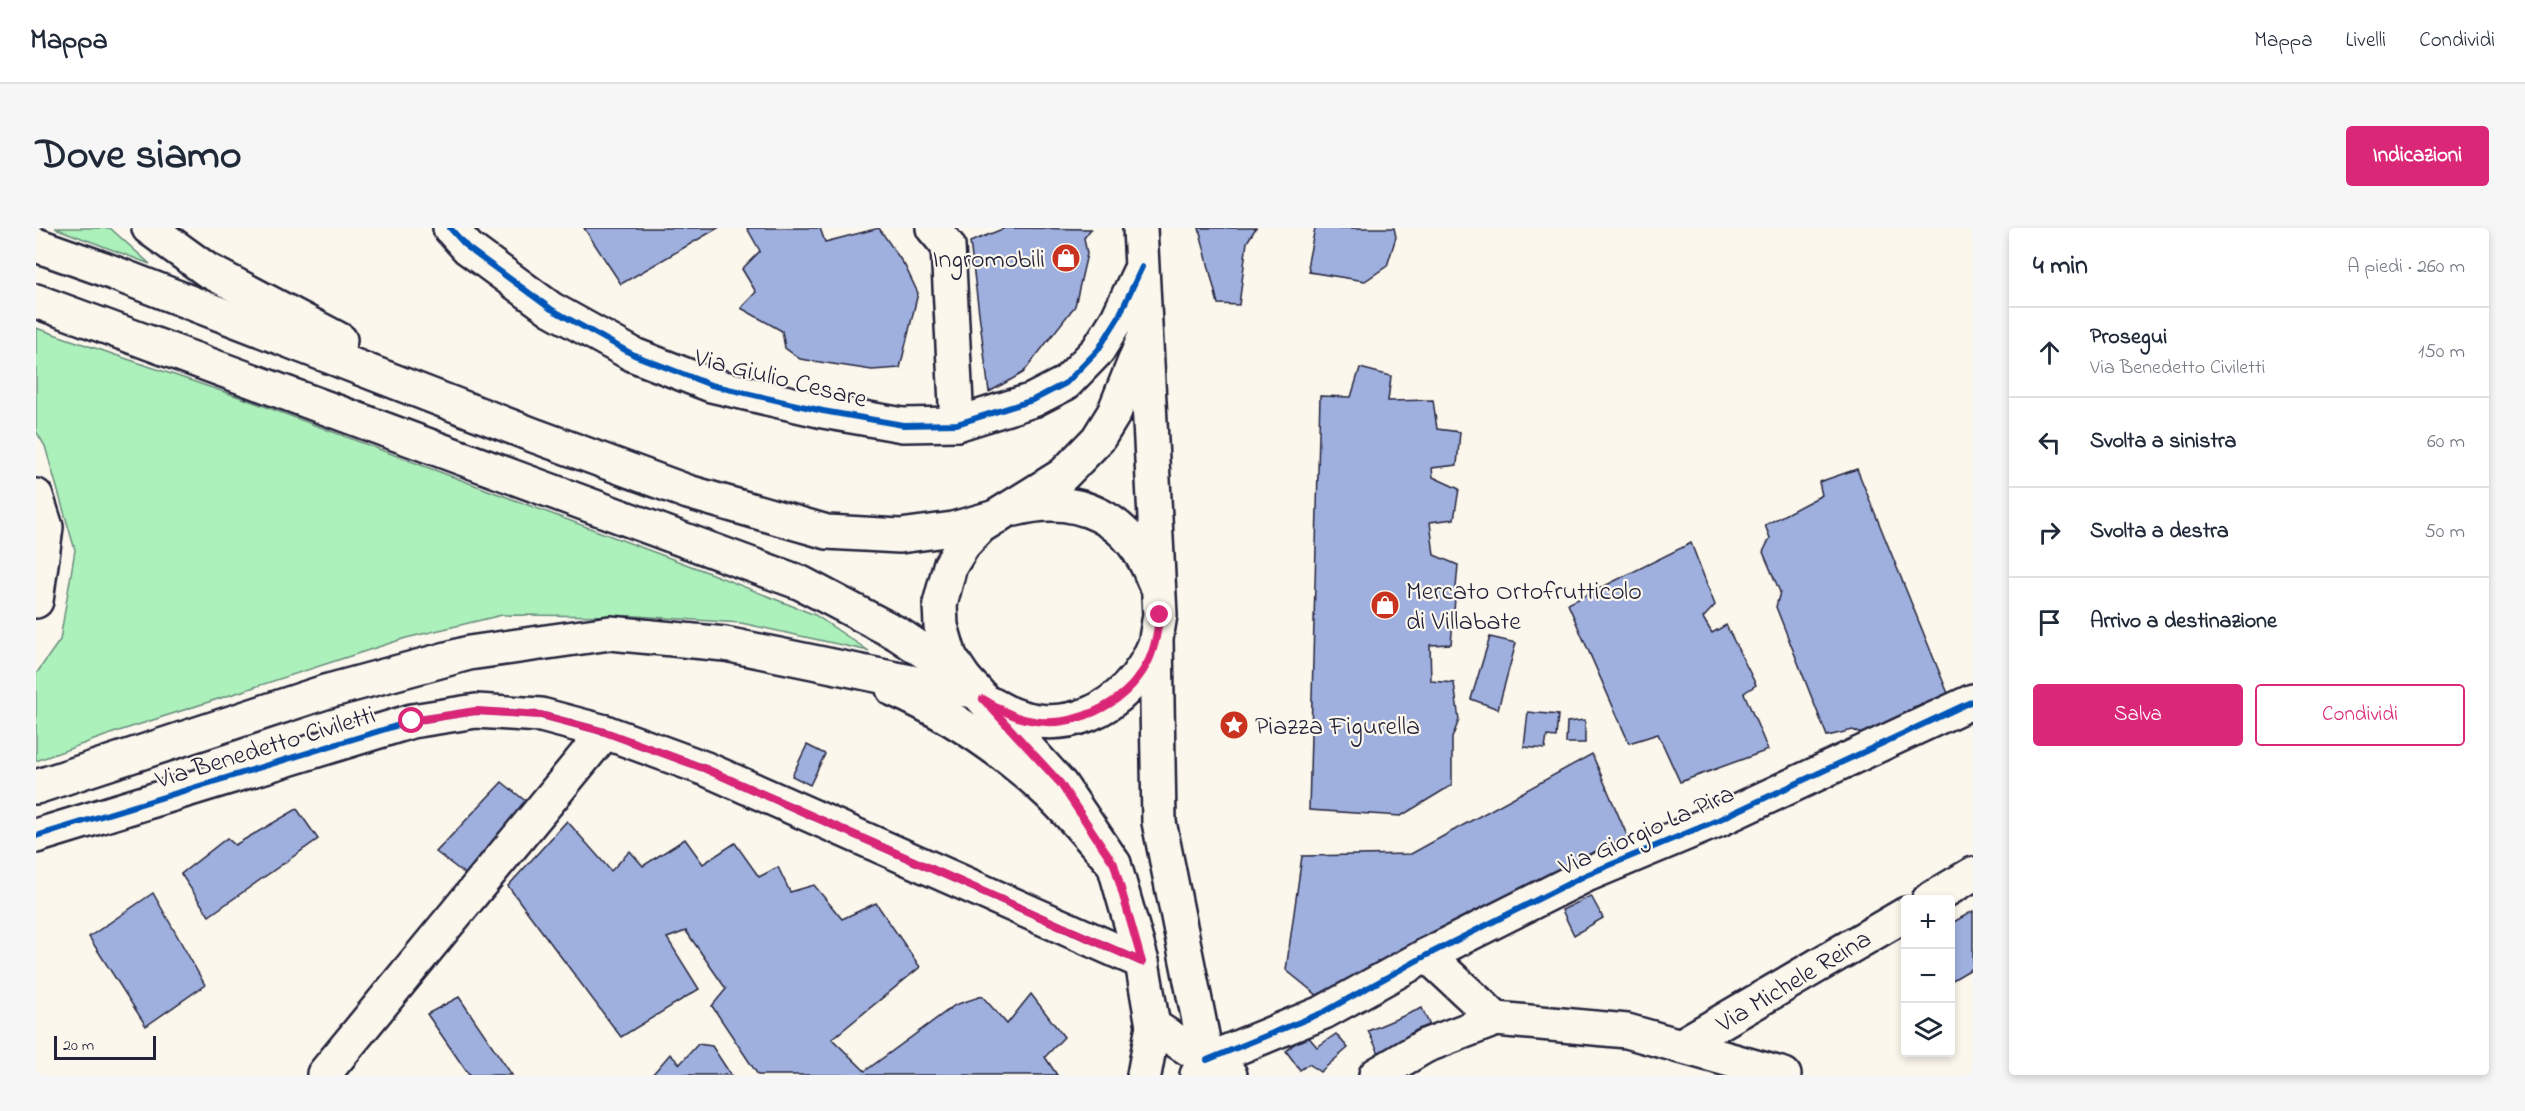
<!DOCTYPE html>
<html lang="it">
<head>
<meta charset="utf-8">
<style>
  :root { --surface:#fff; --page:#f6f6f7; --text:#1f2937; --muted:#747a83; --line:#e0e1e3; --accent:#db2777 }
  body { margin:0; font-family:"Indie Flower",sans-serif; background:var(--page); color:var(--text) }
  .controls { position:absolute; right:18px; bottom:18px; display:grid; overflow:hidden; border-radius:6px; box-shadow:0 3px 9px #0003 }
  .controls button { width:54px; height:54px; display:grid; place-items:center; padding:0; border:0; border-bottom:2px solid var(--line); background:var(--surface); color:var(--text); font:30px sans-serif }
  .scale { position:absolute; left:18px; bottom:15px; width:102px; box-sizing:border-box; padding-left:6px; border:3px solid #22223b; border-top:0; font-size:16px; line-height:21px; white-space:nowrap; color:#22223b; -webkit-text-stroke:4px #fbf7ec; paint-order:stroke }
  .stop { position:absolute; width:18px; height:18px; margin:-14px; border:4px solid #db2777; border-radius:50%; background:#fff }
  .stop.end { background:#db2777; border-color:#fff; box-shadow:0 2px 6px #0008 }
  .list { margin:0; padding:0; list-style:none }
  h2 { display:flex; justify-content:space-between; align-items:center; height:78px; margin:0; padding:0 24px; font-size:26px }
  h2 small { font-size:20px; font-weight:400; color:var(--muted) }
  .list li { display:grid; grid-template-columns:39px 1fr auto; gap:18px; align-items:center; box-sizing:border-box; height:90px; padding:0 24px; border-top:2px solid var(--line) }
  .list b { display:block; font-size:22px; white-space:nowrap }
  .list p { margin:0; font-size:20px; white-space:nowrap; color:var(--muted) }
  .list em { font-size:20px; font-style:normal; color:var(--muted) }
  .actions { display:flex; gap:12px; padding:18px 24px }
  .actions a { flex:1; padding:14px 0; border:2px solid var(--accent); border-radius:6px; text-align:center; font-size:21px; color:var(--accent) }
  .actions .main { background:var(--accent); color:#fff }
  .icon { flex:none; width:33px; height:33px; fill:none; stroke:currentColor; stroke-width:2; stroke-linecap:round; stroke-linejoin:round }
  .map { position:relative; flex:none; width:1937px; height:847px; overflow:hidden; border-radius:6px }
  header { display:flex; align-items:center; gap:36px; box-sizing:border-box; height:84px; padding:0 30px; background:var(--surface); border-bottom:2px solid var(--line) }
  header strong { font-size:28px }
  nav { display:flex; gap:33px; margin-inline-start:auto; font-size:21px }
  .intro { display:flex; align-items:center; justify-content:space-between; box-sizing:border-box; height:144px; padding:0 36px }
  h1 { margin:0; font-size:42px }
  .button { padding:15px 27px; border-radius:6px; background:var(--accent); color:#fff; font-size:21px; font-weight:700 }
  main { display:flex; gap:36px; padding:0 36px }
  aside { flex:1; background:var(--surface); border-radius:6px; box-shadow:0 3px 9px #0003 }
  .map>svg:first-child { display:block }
</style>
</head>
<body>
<header>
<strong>Mappa</strong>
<nav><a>Mappa</a><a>Livelli</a><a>Condividi</a></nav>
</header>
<div class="intro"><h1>Dove siamo</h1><a class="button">Indicazioni</a></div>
<main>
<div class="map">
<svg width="1937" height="847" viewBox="0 0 1937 847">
  <rect width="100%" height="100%" fill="#fbf7ec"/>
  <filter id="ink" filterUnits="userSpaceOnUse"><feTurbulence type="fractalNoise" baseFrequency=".0167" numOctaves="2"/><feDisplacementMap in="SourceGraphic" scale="12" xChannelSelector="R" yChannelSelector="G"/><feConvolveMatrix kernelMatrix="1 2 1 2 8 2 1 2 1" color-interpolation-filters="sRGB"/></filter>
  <g filter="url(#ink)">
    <g fill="#acf1bb" stroke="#678a7b" stroke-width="1.5">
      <path d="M19,0H74L114,36Z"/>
      <path d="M0,100L209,171L671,344L779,387L833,423L705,395L600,388L466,387L370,410L80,504L0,533V446L24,412L39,322L9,218L0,203Z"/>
    </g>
    <g fill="#9fb0df" stroke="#22223b" stroke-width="1.5">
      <path d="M548,0H682L585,56Z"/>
      <path d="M711,0H784L789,14L843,0L869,38L882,65L864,140L836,142L764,131L749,120L746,103L705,80L720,64L706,41L724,23Z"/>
      <path d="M969,0L1055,1L1048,10L1051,26L1039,78L987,145L953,164L934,14Z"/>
      <path d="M1163,0H1220L1211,14L1203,77L1182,76Z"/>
      <path d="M1279,0H1358L1360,9L1351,38L1329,53L1273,44L1272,34Z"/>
      <path d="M1324,140L1355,148L1352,173L1397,172L1401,201L1424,204L1421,237L1396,240L1397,249L1423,261L1418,291L1394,294L1398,327L1422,337L1415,416L1394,417L1395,453L1418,455L1423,492L1416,510V557L1365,588L1273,582L1284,168L1315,169Z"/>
      <path d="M1821,241L1913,468L1877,479L1878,489L1832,509L1817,502L1791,508L1740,379L1744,364L1727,324L1734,310L1729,297L1786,267L1783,254Z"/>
      <path d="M1655,315L1679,377L1667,390L1676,405L1690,397L1720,457L1708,465L1732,522L1644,554L1622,506L1593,515L1532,376Z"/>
      <path d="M1454,409L1480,415L1462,481L1435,471Z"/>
      <path d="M1492,484L1522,487L1520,509L1511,508L1509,521L1488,519Z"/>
      <path d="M1549,492V515H1530L1531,494Z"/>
      <path d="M771,517L789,526L774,557L756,548Z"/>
      <path d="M1556,526L1593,612L1281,767L1250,742L1266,628L1375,626Z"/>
      <path d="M466,554L492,575L429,646L400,624Z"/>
      <path d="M261,581L282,611L173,688L145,646L191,610L199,617Z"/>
      <path d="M531,593L575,643L594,623L607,638L649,611L667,636L699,615L723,649L742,639L754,664L778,657L806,691L840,675L884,739L796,811L829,843L919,777L946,768L971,796L995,766L1028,809L1009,829L1021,847H722L676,778L690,761L650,703L631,710L663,761L585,809L472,658Z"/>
      <path d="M117,665L169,757L110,798L53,709Z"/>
      <path d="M1555,668L1567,690L1538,707L1526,682Z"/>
      <path d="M1937,683V740L1915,753L1914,696Z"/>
      <path d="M423,769L476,847H433L391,786Z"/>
      <path d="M1386,780L1397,805L1343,825L1332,803Z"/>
      <path d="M1270,806L1281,819L1300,806L1312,820L1284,844L1273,836L1264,842L1250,823Z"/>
      <path d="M662,816L676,818L695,847H616L634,826L644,836Z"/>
    </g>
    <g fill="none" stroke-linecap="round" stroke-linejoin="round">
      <g stroke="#22223b" stroke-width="38">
        <g id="street">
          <path d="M897,0L912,18L921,196"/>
          <path d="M0,608L376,493L440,483L505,487L569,504L670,541L1106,734"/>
          <path d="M1893,672L1937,646"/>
          <path d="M1391,727L1460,791"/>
          <path d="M1644,818L1870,686"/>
          <path d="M1171,832L1288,784L1391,727L1550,647L1682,592L1937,473"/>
          <path d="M288,846L569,504"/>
          <path d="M1340,847L1389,818L1460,791L1591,803L1748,847"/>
        </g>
      </g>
      <g stroke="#22223b" stroke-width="38">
        <g id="secondary">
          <path d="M414,0L432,20L515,81L598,127L675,157L787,183L867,197L921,196L997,172L1030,155L1062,122L1082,90L1103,45"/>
          <path d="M1104,0L1124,387L1120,411L1123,594L1171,832L1161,847"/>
          <path d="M979,281C1043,264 1095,291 1118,353"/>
          <path d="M957,477C1021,516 1093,483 1119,416"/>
          <path d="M1117,798L1194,847"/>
          <path d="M1108,847L1117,798L1106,734L1078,636L1024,556L928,450L914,429L905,398L904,376L914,338L927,317L945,298L1027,247L1062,211L1078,185L1109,108"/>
        </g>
      </g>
      <g stroke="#22223b" stroke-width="38">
        <g id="primary">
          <path d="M113,0L171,42L304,112"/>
          <path d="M0,17L65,40L497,207L652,264L791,304L864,308L917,301L960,289"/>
          <path d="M0,73L765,355L862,406L928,450"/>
          <path d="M0,268L10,299L0,373"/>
        </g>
      </g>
      <g stroke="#22223b" stroke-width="38">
        <g id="highway">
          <path d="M857,461C914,486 967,522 1013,565C1036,587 1056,612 1078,636"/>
          <path d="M0,559L289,464L433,425L574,405L689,416L889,457L940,463"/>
        </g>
      </g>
      <use href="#street" stroke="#fbf7ec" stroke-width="33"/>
      <use href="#secondary" stroke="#fbf7ec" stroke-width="33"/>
      <use href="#primary" stroke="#fbf7ec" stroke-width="33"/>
      <use href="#highway" stroke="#fbf7ec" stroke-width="33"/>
      <g stroke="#fbf7ec" stroke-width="10">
        <g id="cycleway">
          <path d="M414,0L432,20L515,81L598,127L675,157L787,183L867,197L921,196L997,172L1030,155L1062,122L1082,90L1106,39"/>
          <path d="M0,608L376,493L440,483L505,487L569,504L670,541L1106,734"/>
          <path d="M1171,832L1288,784L1391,727L1550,647L1682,592L1937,473"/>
        </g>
      </g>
      <use href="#cycleway" stroke="#0057b8" stroke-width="6"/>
    </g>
  </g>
  <g fill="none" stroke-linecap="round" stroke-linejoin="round" filter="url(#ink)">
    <path stroke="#db2777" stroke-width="8" d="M376,493L440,483L505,487L569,504L670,541L1106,734L1078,636L1024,555L947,471C960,479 973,487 988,491C1035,503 1088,478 1111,436C1119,421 1121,404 1124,387"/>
  </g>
  <defs>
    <g id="shop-disc" transform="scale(1.5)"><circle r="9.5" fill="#c8321e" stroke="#fbf7ec"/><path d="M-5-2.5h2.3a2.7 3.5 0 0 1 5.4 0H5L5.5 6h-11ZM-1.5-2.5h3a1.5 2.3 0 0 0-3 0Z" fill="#fff"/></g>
    <g id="sight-disc" transform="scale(1.5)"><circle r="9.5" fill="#c8321e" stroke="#fbf7ec"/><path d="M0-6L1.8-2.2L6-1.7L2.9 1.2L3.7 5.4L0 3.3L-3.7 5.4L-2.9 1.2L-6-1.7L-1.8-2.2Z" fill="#fff"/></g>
  </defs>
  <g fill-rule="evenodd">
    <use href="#shop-disc" x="1030" y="30"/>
    <use href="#shop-disc" x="1349" y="377"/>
    <use href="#sight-disc" x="1198" y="497"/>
  </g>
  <g text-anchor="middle" stroke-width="4.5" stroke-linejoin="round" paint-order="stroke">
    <g font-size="26" fill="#22223b" stroke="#fbf7ec" text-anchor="start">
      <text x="1009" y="39" text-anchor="end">Ingromobili</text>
      <text x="1370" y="371">Mercato Ortofrutticolo<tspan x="1370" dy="30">di Villabate</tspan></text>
      <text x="1219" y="506">Piazza Figurella</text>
    </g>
    <g font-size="26" fill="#22223b" stroke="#fbf7ec">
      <text transform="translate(745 149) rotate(14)" y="9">Via Giulio Cesare</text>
      <text transform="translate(229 518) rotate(-17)" y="9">Via Benedetto Civiletti</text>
      <text transform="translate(1610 601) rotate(-24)" y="9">Via Giorgio La Pira</text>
      <text transform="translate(1757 752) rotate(-31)" y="9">Via Michele Reina</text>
    </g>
  </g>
</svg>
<div class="controls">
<button>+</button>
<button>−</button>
<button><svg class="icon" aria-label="layers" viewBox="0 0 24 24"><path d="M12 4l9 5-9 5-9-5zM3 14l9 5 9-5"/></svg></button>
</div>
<div class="scale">20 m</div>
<div class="stop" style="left:376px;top:493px"></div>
<div class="stop end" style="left:1124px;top:387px"></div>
</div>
<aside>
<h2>4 min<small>A piedi · 260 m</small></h2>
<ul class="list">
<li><svg class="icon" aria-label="ahead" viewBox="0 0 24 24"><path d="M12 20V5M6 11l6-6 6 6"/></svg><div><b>Prosegui</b><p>Via Benedetto Civiletti</p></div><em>150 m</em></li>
<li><svg class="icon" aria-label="left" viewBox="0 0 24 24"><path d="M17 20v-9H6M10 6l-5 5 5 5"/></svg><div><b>Svolta a sinistra</b></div><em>60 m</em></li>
<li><svg class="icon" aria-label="right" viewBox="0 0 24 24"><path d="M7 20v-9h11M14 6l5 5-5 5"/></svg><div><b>Svolta a destra</b></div><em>50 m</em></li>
<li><svg class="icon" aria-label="arrive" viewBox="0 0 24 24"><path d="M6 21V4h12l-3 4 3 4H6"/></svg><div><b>Arrivo a destinazione</b></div></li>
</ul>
<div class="actions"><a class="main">Salva</a><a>Condividi</a></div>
</aside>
</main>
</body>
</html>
